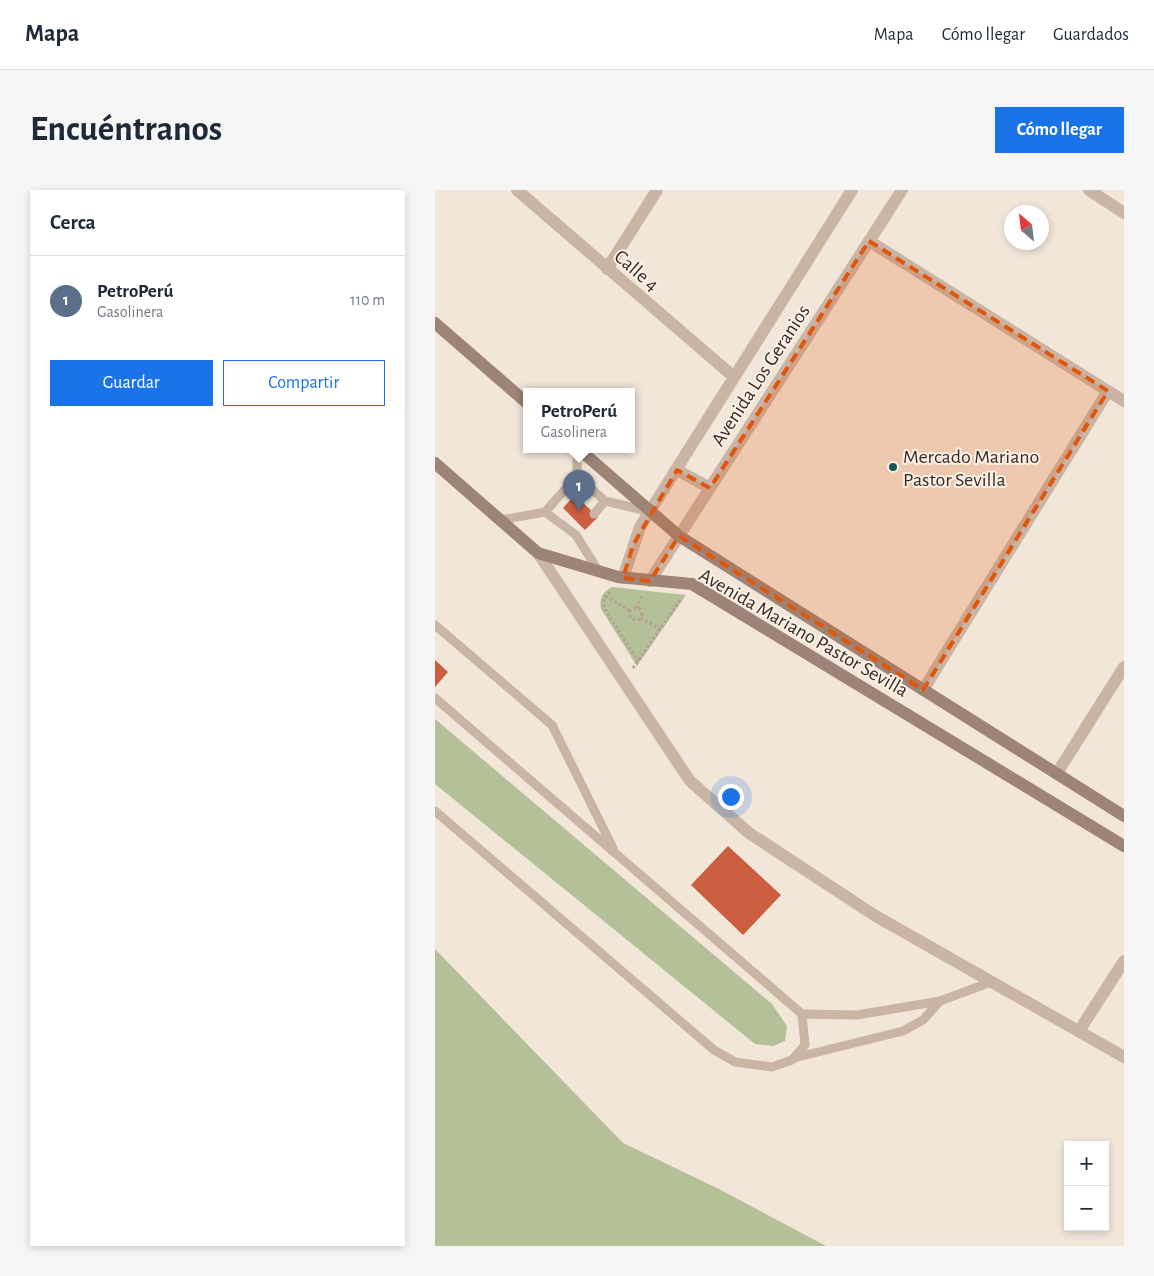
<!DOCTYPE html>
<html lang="es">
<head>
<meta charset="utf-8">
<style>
  :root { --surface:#fff; --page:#f6f6f7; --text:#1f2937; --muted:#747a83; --line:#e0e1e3; --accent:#1a73e8 }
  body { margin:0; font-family:"Alegreya Sans",sans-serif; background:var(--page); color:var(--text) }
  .controls { position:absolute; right:15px; bottom:15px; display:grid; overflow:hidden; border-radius:0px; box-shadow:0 2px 8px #0003 }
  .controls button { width:45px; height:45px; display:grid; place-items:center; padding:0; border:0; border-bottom:1px solid var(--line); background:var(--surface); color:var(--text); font:25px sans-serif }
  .compass { position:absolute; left:569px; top:15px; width:45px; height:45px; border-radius:50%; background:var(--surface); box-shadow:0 2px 8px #0003; rotate:332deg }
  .you { position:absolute; left:295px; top:606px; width:18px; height:18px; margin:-12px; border:4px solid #fff; border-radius:50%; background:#1a73e8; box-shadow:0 0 0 8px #1a73e833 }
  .badge { display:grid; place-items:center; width:32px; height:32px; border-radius:50%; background:var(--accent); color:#fff; font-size:16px; font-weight:700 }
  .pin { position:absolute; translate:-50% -41px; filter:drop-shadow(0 1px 2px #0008) }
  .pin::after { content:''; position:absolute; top:26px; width:18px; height:15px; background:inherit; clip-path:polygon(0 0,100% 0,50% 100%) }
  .popup { position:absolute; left:88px; top:198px; width:112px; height:65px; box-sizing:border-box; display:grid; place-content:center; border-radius:0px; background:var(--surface); filter:drop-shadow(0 1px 4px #0005); font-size:16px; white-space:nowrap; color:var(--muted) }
  .popup b { font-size:19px; color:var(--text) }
  .popup::after { content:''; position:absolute; left:50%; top:100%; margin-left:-10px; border:10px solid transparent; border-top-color:var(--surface) }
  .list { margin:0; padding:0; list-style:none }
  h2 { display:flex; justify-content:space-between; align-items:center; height:65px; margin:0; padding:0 20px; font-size:21px }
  h2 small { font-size:16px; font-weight:400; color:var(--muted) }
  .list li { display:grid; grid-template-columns:32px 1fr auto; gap:15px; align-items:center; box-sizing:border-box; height:90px; padding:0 20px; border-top:1px solid var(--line) }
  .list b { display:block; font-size:19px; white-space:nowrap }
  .list p { margin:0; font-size:16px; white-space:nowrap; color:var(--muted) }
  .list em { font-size:16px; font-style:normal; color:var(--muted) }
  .actions { display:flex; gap:10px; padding:15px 20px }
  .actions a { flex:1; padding:11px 0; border:1px solid var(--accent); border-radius:0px; text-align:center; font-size:18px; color:var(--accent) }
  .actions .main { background:var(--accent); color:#fff }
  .map { position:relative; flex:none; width:689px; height:1056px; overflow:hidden; border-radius:0px }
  header { display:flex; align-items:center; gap:30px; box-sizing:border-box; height:70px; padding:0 25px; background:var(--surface); border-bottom:1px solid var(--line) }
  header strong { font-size:24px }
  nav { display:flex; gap:28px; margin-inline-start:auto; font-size:18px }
  .intro { display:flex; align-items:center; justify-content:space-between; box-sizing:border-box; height:120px; padding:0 30px }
  h1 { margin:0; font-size:35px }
  .button { padding:12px 22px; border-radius:0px; background:var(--accent); color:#fff; font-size:18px; font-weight:700 }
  main { display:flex; gap:30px; padding:0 30px }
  aside { flex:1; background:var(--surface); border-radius:0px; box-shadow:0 2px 8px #0003 }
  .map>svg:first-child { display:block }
</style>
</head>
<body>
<header>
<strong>Mapa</strong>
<nav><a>Mapa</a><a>Cómo llegar</a><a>Guardados</a></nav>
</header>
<div class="intro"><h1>Encuéntranos</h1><a class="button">Cómo llegar</a></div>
<main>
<aside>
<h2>Cerca<small></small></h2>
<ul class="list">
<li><span class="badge" style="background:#5c6f8a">1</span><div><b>PetroPerú</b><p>Gasolinera</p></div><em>110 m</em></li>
</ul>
<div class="actions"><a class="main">Guardar</a><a>Compartir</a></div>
</aside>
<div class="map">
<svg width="689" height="1056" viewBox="0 0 689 1056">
  <rect width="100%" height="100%" fill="#f2e6d9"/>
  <g fill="#b4c198">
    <path d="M177,397L251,405L202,476L166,419C164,409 167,402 177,397Z"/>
    <path d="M0,529L337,814L352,836L350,851L338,856L320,854L0,594Z"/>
    <path d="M0,759L188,953L284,999L391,1056H0Z"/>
  </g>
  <g fill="#ca5e3f">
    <path d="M140,305L163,327L150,340L128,318Z"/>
    <path d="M0,470L13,482L0,497Z"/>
    <path d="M293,656L346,705L308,745L256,695Z"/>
  </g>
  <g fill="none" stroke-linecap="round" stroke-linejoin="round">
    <g stroke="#b69f8f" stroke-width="3" stroke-dasharray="2.5 2.5" stroke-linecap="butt">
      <path d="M175,402L169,408V418L203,471"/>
      <path d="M171,406L195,421"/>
      <circle cx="201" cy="424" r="6"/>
      <path d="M202,418L207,404"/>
      <path d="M206,428L225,439"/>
      <path d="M198,478L246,409"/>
    </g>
    <g stroke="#cab5a4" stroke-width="9">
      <path d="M142,260V286L170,311L212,321"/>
      <path d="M110,322L142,286"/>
      <path d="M159,324L170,311"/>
      <path d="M66,330L110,322L141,345L164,382"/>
      <path d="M0,435L117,535L178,658"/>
      <path d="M0,508L367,824L370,855L357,870L337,877L300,872L279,860L0,621"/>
      <path d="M367,824L422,825L505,811L556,792"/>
      <path d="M359,868L468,841L488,830L505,811"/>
    </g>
    <g stroke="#cab5a4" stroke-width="12">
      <path d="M82,0L299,187"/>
      <path d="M654,0L689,23"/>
      <path d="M434,51L689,211"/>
      <path d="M172,79L222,0"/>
      <path d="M103,363L255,591L314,643L439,725L689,867"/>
      <path d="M488,500L673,201"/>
      <path d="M622,583L689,477"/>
      <path d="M644,841L689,771"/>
    </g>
    <g stroke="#cab5a4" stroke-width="12">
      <path d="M242,280L275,298"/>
      <path d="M188,388L205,337L417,0"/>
      <path d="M215,391L467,0"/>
    </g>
    <g stroke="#9e8476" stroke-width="12">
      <path d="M0,133L92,213"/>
      <path d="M145,260L244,346L689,626"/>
      <path d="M0,273L103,363L183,387L257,394L689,656"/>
    </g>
  </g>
  <path fill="#df570d" fill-opacity="0.2" stroke="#df570d" stroke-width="4" stroke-dasharray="10 6" stroke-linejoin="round" d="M434,51L673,201L488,500L244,346L215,391L188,388L198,355L242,280L275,298Z"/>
  <circle fill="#1a5558" stroke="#faf0e5" stroke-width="2" cx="458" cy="277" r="5"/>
  <g text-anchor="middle" stroke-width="4" stroke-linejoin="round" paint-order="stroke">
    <g font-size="20" fill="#362b26" stroke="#faf0e5">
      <text transform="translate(202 80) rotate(41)" y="7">Calle 4</text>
      <text transform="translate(325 185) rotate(-57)" y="7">Avenida Los Geranios</text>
      <text transform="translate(369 442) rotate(30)" y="7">Avenida Mariano Pastor Sevilla</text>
    </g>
    <g font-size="20" fill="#362b26" stroke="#faf0e5" text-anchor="start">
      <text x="468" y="273">Mercado Mariano<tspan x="468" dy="23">Pastor Sevilla</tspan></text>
    </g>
  </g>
</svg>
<div class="controls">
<button>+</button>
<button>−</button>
</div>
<svg class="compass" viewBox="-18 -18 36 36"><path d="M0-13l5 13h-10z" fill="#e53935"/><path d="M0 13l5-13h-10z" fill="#747a83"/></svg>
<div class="you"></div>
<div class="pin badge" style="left:144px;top:321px;background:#5c6f8a">1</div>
<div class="popup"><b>PetroPerú</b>Gasolinera</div>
</div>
</main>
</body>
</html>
